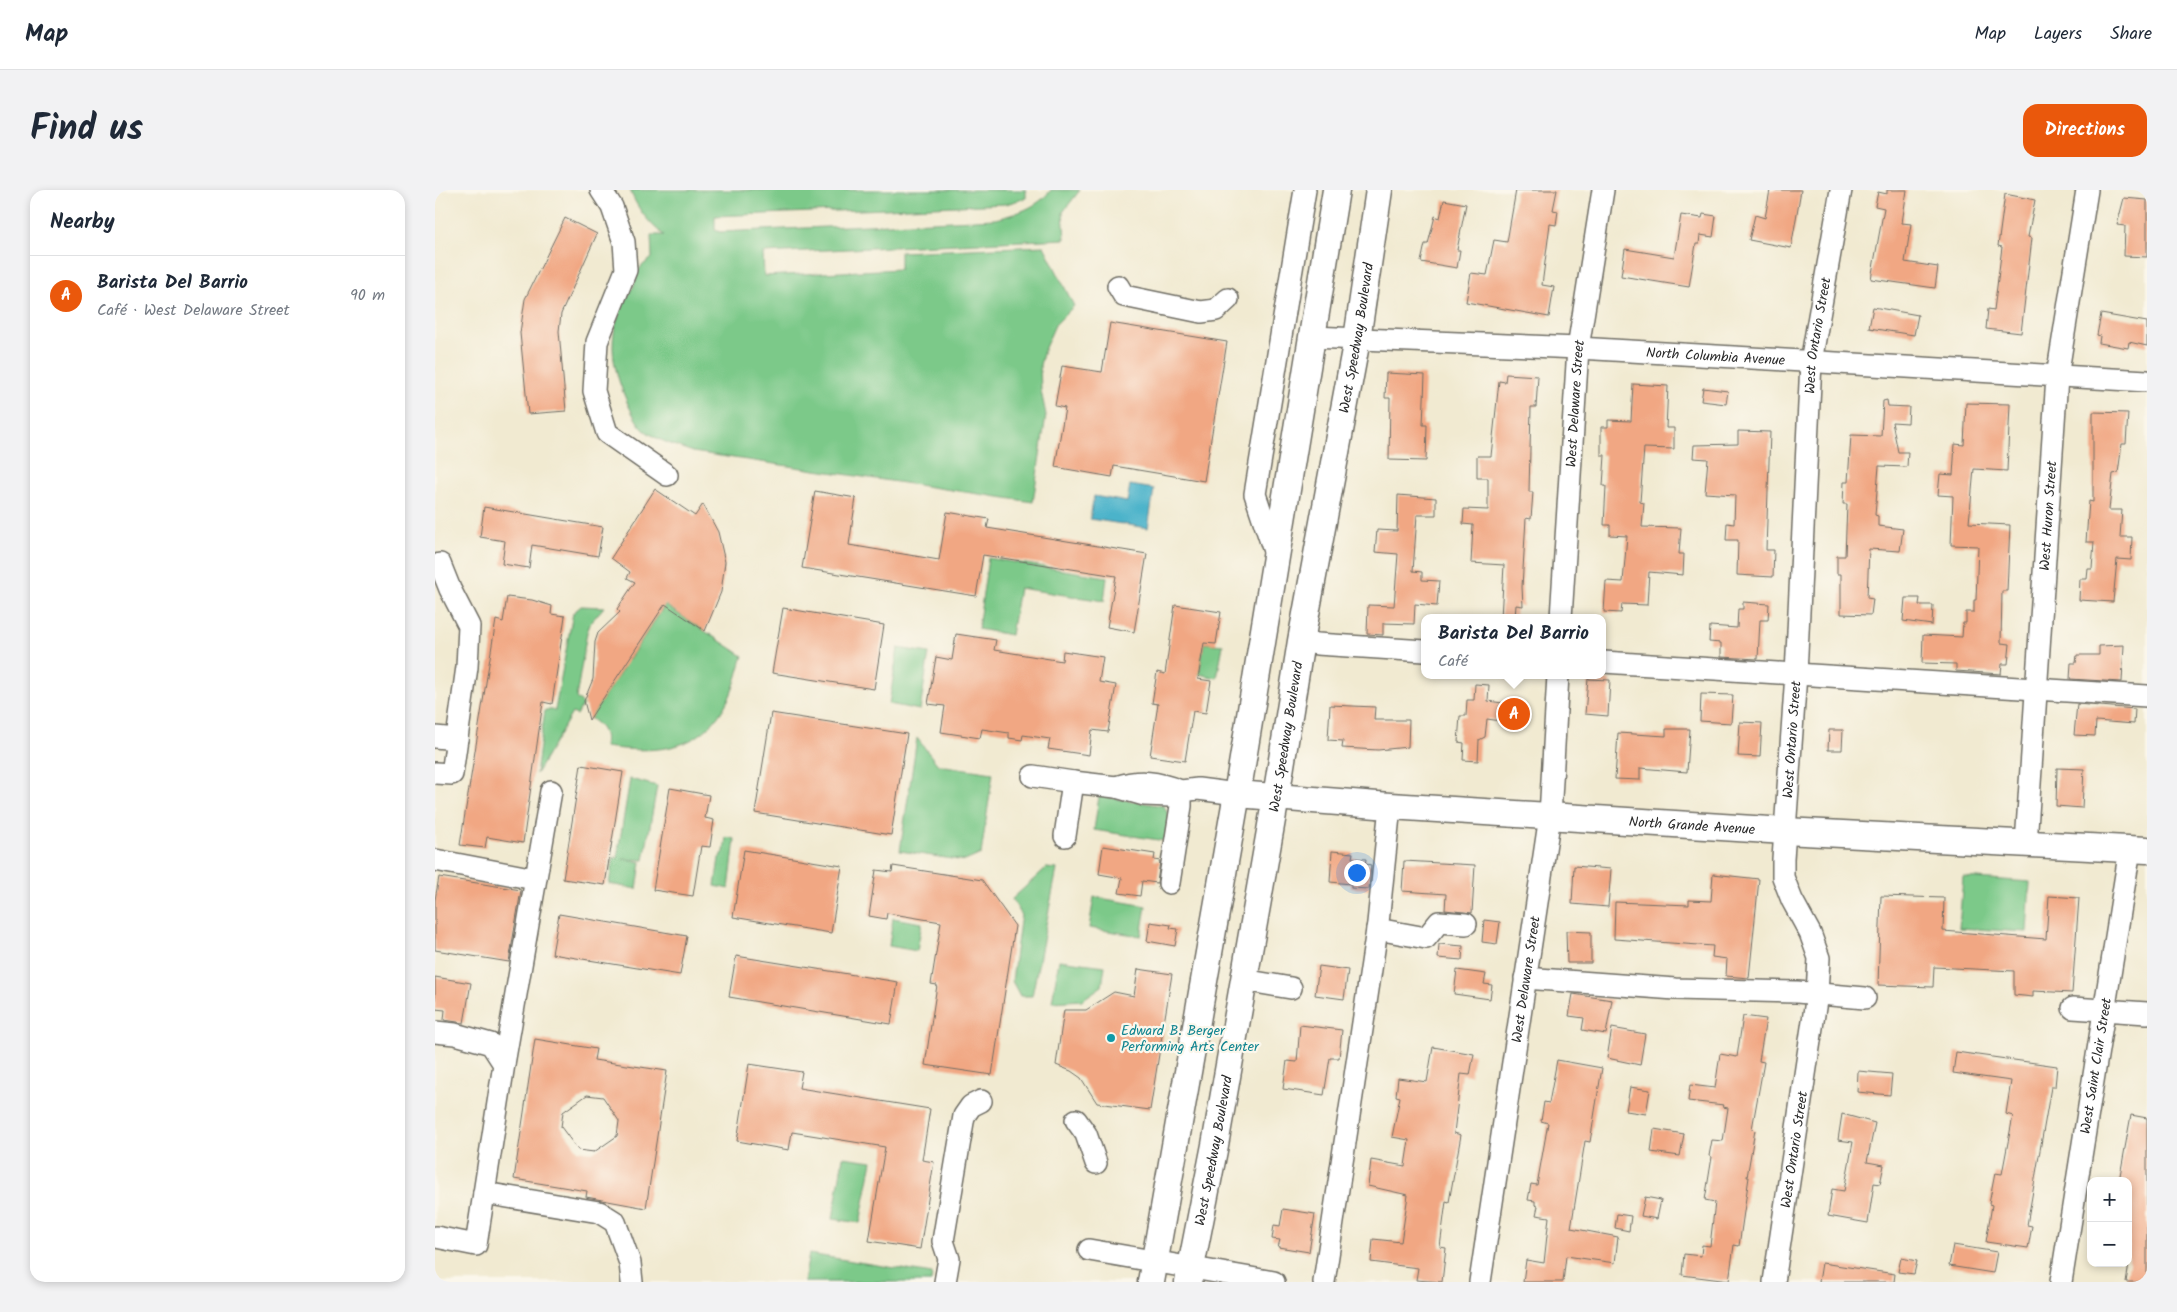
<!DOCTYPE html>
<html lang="en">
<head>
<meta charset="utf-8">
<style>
  :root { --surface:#fff; --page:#f2f2f3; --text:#1f2937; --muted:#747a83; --line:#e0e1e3; --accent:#ea580c }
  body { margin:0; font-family:Kalam,sans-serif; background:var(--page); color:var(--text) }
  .controls { position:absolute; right:15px; bottom:15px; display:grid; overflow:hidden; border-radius:10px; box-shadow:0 2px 8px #0003 }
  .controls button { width:45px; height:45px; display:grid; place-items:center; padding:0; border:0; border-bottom:1px solid var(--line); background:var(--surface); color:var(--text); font:25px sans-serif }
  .you { position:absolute; left:921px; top:682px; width:18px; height:18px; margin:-12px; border:4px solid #fff; border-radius:50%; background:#1a73e8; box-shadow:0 0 0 8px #1a73e833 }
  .badge { display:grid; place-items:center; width:32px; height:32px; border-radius:50%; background:var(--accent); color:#fff; font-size:16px; font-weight:700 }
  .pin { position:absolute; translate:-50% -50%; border:2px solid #fff; box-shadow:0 1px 5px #0006 }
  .popup { position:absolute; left:986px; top:424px; width:185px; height:65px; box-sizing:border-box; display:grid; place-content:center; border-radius:10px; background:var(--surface); filter:drop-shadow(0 1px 4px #0005); font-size:16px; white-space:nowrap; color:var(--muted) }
  .popup b { font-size:19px; color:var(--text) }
  .popup::after { content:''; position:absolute; left:50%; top:100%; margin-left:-10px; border:10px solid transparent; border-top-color:var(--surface) }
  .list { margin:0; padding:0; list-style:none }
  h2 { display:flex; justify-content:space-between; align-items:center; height:65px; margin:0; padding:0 20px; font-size:21px }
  h2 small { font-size:16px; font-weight:400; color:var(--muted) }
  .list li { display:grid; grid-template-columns:32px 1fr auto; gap:15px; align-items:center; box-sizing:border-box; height:80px; padding:0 20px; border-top:1px solid var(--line) }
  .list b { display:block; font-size:19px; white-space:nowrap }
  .list p { margin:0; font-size:16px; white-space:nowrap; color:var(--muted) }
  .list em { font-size:16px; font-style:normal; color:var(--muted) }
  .map { position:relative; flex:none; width:1712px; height:1092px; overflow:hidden; border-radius:15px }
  header { display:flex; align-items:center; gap:30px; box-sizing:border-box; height:70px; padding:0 25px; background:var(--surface); border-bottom:1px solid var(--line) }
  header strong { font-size:24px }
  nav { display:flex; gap:28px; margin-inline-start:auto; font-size:18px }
  .intro { display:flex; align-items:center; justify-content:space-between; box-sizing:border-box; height:120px; padding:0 30px }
  h1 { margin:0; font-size:35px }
  .button { padding:12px 22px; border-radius:15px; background:var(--accent); color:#fff; font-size:18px; font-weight:700 }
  main { display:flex; gap:30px; padding:0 30px }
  aside { flex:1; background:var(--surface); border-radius:15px; box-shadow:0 2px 8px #0003 }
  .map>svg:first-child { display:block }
</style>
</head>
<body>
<header>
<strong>Map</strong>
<nav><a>Map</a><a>Layers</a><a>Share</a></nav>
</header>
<div class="intro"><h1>Find us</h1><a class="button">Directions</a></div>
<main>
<aside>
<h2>Nearby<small></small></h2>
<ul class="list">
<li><span class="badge">A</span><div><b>Barista Del Barrio</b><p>Café · West Delaware Street</p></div><em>90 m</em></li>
</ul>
</aside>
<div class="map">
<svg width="1712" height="1092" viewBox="0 0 1712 1092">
  <rect width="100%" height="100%" fill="#fbf7ec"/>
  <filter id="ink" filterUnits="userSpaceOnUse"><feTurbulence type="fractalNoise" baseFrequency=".02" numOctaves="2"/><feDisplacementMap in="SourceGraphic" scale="10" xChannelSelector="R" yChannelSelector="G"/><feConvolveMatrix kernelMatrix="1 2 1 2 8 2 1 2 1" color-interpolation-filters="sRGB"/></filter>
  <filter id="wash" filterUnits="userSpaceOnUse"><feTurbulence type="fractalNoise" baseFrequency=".0096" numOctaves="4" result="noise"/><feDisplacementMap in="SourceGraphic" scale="20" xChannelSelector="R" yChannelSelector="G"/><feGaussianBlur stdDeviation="1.12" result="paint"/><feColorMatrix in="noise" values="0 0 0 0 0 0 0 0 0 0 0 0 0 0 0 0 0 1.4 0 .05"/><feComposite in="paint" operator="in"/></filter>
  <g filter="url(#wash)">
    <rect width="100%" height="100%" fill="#f1ead1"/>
    <g fill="#7bc989" stroke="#537a5a">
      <path d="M195,0H591V8L571,14L280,26V40L285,42L560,29C581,24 602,18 616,0H645L628,22L630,49L328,63L329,86L465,79V62L609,56L639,116L620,135L609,160L605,175L606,201L611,225L598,312L258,262C242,256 223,251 209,240C201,232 194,217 190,207C173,166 173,136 197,99C201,93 201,83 205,78C208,74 214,71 217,68L216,45H229C214,34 201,17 195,0Z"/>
      <path d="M553,368L672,387L669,411L584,398L576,445L543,439Z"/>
      <path d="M230,415L308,466C303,480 300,497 293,510C266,564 220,563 169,557C172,542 166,536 155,528Z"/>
      <path d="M146,416L169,417L156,432L152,442L141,508L148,514L142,525L137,523L101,584L110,520H120L138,423Z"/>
      <path d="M769,453L788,455L782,488L764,484Z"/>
      <path d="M463,458L494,463L485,520L454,514Z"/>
      <path d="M482,548L503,575L558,583L546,664L530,671L465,661Z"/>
      <path d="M195,589L222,596L209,670L188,669L206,672L202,699L174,694L178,668H182Z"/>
      <path d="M664,606L729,616L734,626L730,651L659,640Z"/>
      <path d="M291,647L300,649L294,699L280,696L284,668L289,662Z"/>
      <path d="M611,678L622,679L597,806H585L577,791L586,724L577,709Z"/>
      <path d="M1528,687L1595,692L1592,742L1524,738Z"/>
      <path d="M659,707L711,716L706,746L654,738Z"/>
      <path d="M458,728L487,733L482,761L454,756Z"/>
      <path d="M624,770L670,776L667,796L647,810L617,812Z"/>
      <path d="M408,967L437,971L425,1033L398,1029Z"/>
      <path d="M374,1064L497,1084L496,1092H369Z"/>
    </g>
    <path fill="#4cb3ca" stroke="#3c6f7a" d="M695,295L719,299L713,338L655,329L659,306L692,312Z"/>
    <g id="blocks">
      <g fill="#f1a783" fill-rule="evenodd">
        <path d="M1081,0H1122L1118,20L1123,21L1121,35L1115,34L1107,95L1119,97L1114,127L1031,112L1036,83L1052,85L1059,50L1072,52Z"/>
        <path d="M1335,0H1366L1356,58L1314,50L1320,25L1330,28Z"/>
        <path d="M1452,0H1472L1467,33L1476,34L1470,72L1503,77L1500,98L1436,89L1449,18L1440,16L1443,2L1452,4Z"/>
        <path d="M1570,4L1600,10L1593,47L1597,48L1586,143L1551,139L1553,119L1559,120L1567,57L1563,56Z"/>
        <path d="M1689,8L1712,10V67L1689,66L1690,36L1682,35Z"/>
        <path d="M1009,10L1031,14L1022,60H1025L1022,78L986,72L990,54H993L1000,26L1005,28Z"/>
        <path d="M1268,24L1281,26L1278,47L1265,45L1264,54H1261L1254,97L1186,86L1190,59L1239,67L1246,25L1267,28Z"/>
        <path d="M130,28L162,44L126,124L124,141L131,221L93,224L85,143L90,109Z"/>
        <path d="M1438,117L1483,125L1479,145L1434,138Z"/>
        <path d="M1666,124L1712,132V156L1694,152L1693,158L1664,153L1665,146L1662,145Z"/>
        <path d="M675,133L792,152L769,291L679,276L677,287L620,277L630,218L620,216L627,176L667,182Z"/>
        <path d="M951,183L990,185L988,235H992L991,271L954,270L955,208H950Z"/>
        <path d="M1071,184L1103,186L1101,217H1096L1094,302H1098L1096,329L1091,328L1087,397L1088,416L1081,415L1080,428H1066L1069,375L1036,373L1038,335L1028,334L1029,319L1053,320V288H1042V266H1056L1064,191L1070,192Z"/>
        <path d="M1198,194L1233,196L1231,238H1239V259L1209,258L1205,312L1209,313L1207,337L1246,338L1244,364H1249L1248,385L1214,382L1212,415L1187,414L1186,423L1169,422L1171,391L1188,392L1192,346L1175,345V335H1169L1171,296H1168L1170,265H1166V237H1173V230L1196,231Z"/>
        <path d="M1268,198L1293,201L1291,214L1266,211Z"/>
        <path d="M1452,210L1453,216L1474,217L1473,233L1457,232L1463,262H1473L1472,277L1444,276L1440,325L1443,326V336L1468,339L1465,361L1434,359L1432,408L1438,409L1436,425L1406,424V384H1402V366H1410L1412,314H1408L1409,292H1413L1416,245L1446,246L1448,211Z"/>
        <path d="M1531,213L1575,214L1572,281L1539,279L1534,333L1575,335L1572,401H1567L1566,453L1575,454L1573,474H1567L1566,484L1521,481V474L1487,473L1488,445L1527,447L1528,433H1531V422H1539V410H1541L1543,356L1516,355L1518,306L1503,305L1505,284L1518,285L1520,254L1529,255Z"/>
        <path d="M1658,222L1693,223L1691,254H1687L1683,283L1678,284L1674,320H1687L1685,347H1697L1696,370L1682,369L1678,412L1644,410L1645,389H1652L1653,379H1657L1659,352H1651L1654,311L1658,312Z"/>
        <path d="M1303,241L1335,242L1331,360H1339L1338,387L1302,385L1303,350H1291L1292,333L1299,334L1300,305L1270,303L1273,269L1258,268L1259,255L1303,254Z"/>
        <path d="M220,299L260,326L268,314L283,342L290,372L286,402L270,441L230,414L154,530L149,511L158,489L160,452L163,443L185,422L182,419L200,392L192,388L195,382L176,368Z"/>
        <path d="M380,301L421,308L414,355L504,370L512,322L554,329L552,338L712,364L699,442L672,437L681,386L548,365L541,406L367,378Z"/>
        <path d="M963,305L1001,308V325H982L978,381L987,382V390L1004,391L1002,416L980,414L979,434L948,433V445L932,444L933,415L959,416L963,364L940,362L942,340L962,341Z"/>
        <path d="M49,317L168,337L163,366L97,355L94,378L67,374L70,351L45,347Z"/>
        <path d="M72,407L97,410L117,416L116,424L130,426L117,514L108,512L88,653L52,647L50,658L25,655L61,430L68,432Z"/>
        <path d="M1470,408H1485L1484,415H1498L1497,435L1468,431Z"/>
        <path d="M1308,412L1334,414L1333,430H1325L1323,469L1286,467V453L1274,452L1275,436L1302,438L1303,419H1308Z"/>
        <path d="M740,415L786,422L781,454L769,453L763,489L776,491L771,523L758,521L750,571L715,566L723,514L717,513L722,482L730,484Z"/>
        <path d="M348,418L449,435L439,499L337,483Z"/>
        <path d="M521,444L561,450L559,460L627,471L628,461L668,467L664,492L681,495L673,542L657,540L654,565L613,559L615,549L588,545L587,550L574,548V543L547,539L545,548L506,542L510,516L493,514L501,467L517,470Z"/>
        <path d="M1689,455L1687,492L1635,489L1636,473H1641L1642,465H1664V456Z"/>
        <path d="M1153,489L1175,490L1173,526L1150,524Z"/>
        <path d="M1040,494L1054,495L1053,511L1089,516L1087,534L1052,529L1050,547L1044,550L1043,571L1028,570L1029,553L1023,552L1025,526H1031L1032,510H1039Z"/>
        <path d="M1266,504L1298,505L1296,533L1265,531Z"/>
        <path d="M1642,514L1700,519L1699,534L1661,531L1660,546L1639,545Z"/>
        <path d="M895,515L940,517L939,530H974L973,557L943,560L907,558L908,551L893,550Z"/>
        <path d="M336,523L472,544L456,645L320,623Z"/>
        <path d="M1305,532L1327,533L1325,567L1303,566Z"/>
        <path d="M1231,539H1255L1252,582L1205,578V590L1180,589L1183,543L1231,546Z"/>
        <path d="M1394,540H1408L1407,560H1393Z"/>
        <path d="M146,575L188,582L170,695L128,689Z"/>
        <path d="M1622,578L1649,579L1647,618L1621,616Z"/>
        <path d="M235,598L274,605L270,628L279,630L275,657L266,656L258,706L218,700Z"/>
        <path d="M668,656L720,664L719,670L725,671L722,693L707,691L705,706L684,703L687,688L664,684Z"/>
        <path d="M309,660L407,676L396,743L298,727Z"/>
        <path d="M897,661L918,663L917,668L931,669L930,674L936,675L934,699L916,698V694L895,692Z"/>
        <path d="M969,671L1040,675L1037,723L1010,720L1011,704L967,701Z"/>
        <path d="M458,676L547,690L580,736L557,885L490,875L502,795L496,794L506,732L452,723L451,729L434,726L441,680L457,682Z"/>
        <path d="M1139,676L1176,679L1173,717L1137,714Z"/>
        <path d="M1278,684L1324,689L1314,788L1291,786L1292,769L1277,767L1278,756L1179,749L1180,712L1254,715V710L1276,711Z"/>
        <path d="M4,687L86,700L74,772L0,760V710Z"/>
        <path d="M1446,706L1509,708L1508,741L1611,749L1614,706L1644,708L1637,803L1598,801V807L1579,805V781L1499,777L1498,797L1443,795Z"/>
        <path d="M124,724L252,746L245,785L117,764Z"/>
        <path d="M1049,730L1065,732L1062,754L1047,752Z"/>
        <path d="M715,732L736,735L735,738L743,739L740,756L712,751Z"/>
        <path d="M1131,741L1156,742V773H1132Z"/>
        <path d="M1004,754L1028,756L1027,770L1003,768Z"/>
        <path d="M301,766L463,792L456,834L294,807Z"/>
        <path d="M884,776L913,780L909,809L880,805Z"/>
        <path d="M703,779L737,784L715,920L662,913L646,888L636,881L621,875L629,820H651L679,802L699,806Z"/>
        <path d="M1022,780L1051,784L1049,794L1057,795L1055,809L1019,804Z"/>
        <path d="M0,787L36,793L29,833L9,830L10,820L0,819Z"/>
        <path d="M1138,804L1177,810L1171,844L1147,840L1149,828L1134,826Z"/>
        <path d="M1308,826L1331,829L1324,871L1329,872L1317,939L1320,940L1312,987H1314L1304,1056L1299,1055L1294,1091L1247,1085L1249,1064L1266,1066L1267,1055L1275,1056L1280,1012L1270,1010L1277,967L1274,966L1277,950L1288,951L1293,918L1288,917L1289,915L1253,911L1255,895L1280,898L1285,864L1302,867Z"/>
        <path d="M865,835L907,840L904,868H895L889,905L848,899L852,871L862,872Z"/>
        <path d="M1177,838L1210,844L1205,875L1172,868Z"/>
        <path d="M100,849L161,859L159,870L232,881L211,1018L151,1007L152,1001L79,989ZM152,905L168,907L184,931L182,946L159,962L143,960L126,937L128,922Z"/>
        <path d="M998,857L1039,864L1035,885L1026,884L1019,943L1026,945L1014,1012L1011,1011L1005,1057L1011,1058L1007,1092L981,1090L983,1078L936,1072L938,1049L966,1052L973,1005L933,996L936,970L970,976L974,950L957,947L965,907L961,906L963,888L992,892Z"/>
        <path d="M1521,862L1622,876L1620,897H1616L1592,1035L1597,1036L1593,1058L1551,1052L1557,1015L1554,1014L1560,983L1567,984L1578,926L1571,924L1576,891L1518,883Z"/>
        <path d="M1122,870L1167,878L1155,952L1150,951L1136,1038L1183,1047L1180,1073L1131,1066L1128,1092H1088L1091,1070L1109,1073L1114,1027L1101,1025L1103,1016L1100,1015V1011L1093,1010L1096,994L1102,995L1113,933L1106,931L1109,912L1114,913Z"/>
        <path d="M314,874L367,882L364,898L495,919L487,970L499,972L485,1059L434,1051L450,957L357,942L354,960L302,951Z"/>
        <path d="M1423,881L1457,884L1455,905L1422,902Z"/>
        <path d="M1195,897L1215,900L1211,924L1191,921Z"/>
        <path d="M1407,924L1440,933L1432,972L1449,975L1445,994L1439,993L1433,1033L1393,1026L1397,999L1409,1001L1418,952L1403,950Z"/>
        <path d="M1696,925L1712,928V1092H1691L1694,1074L1693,991H1684Z"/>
        <path d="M1219,939L1249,944L1245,966L1216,962Z"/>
        <path d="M1210,1007L1226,1010L1222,1029L1206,1026Z"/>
        <path d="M848,1019L880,1024L874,1062L843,1057L845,1050L837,1049L839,1035L845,1036Z"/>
        <path d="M1182,1024L1196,1026L1194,1041L1180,1038Z"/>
        <path d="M1518,1055L1562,1062L1558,1083L1514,1076Z"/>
        <path d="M1466,1068L1482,1071L1479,1084L1463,1082Z"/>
        <path d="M1387,1073L1460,1084L1459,1092H1384Z"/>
      </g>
    </g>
  </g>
  <g filter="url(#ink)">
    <use href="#blocks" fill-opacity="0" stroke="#706e65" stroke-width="1"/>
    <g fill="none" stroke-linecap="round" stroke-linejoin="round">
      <g stroke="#706e65" stroke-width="24">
        <g id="minor">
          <path d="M166,0L177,17L189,52L191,80L162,152L159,201L172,243L232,285"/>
          <path d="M683,96L689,106L766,122L781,120L793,109"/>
          <path id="s1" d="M877,147L1143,158L1712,191"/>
          <path d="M841,367L820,304L870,0"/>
          <path id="s2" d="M1126,428L1143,158L1168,0"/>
          <path d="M866,451L882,454L990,461"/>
          <path d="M1168,472L1712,506"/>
          <path d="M0,547L22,549"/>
          <path d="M0,583L17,584L32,477L34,436L15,399L5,374"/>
          <path d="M598,586L638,592"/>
          <path d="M746,601C723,592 705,589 681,597L709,605L735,606L746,601L763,599L802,604"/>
          <path d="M630,646L638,592L681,597"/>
          <path id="s3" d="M1591,654L1622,187L1652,0"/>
          <path d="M0,670L100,689"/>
          <path d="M734,693L746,616V601"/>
          <path d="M942,739L991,748L1004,732L1031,734"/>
          <path d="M1090,788L1240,799L1362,802L1430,808"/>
          <path d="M808,790L856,798"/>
          <path d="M1638,818L1712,823"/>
          <path d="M0,842L20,844L56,854L69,874L41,1055L1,1047"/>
          <path d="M69,874L116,601"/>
          <path d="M641,930L651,944L661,973"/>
          <path d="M49,1003L164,1022L180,1032L195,1073L197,1092"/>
          <path d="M654,1060L839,1092"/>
          <path d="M510,1092L514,1069L508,1051L529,926L536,916L546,911"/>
          <path d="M889,1092L943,733L955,616"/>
          <path id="s4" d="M1045,1092L1115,626L1123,485"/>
          <path id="s5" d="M1339,1092L1382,804L1384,768L1375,743L1357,710L1348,687V669L1361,484L1376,172L1406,0"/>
          <path id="s6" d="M1626,1092L1695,659"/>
        </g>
      </g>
      <g stroke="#706e65" stroke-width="29">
        <g id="major">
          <path id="s7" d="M802,604L955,616L1350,641L1712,660"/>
          <path d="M716,1092L806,581L901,0"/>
          <path id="s8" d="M753,1092L780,955L841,607L866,451L922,149L944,0"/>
        </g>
      </g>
      <use href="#minor" stroke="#fff" stroke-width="21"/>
      <use href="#major" stroke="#fff" stroke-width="26"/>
    </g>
  </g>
  <circle fill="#0f9aa8" stroke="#fbf7ec" stroke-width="2" cx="676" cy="848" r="5"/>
  <g text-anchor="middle" stroke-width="4.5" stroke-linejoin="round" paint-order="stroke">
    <g font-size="14" fill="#2b2b2b" stroke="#fbf7ec">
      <text dy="5" stroke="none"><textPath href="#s5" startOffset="959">West Ontario Street</textPath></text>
      <text dy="5" stroke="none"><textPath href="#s8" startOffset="959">West Speedway Boulevard</textPath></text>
      <text dy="5" stroke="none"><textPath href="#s1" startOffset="404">North Columbia Avenue</textPath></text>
      <text dy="5" stroke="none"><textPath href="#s2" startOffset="215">West Delaware Street</textPath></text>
      <text dy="5" stroke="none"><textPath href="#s3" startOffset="329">West Huron Street</textPath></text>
      <text dy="5" stroke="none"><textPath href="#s8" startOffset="554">West Speedway Boulevard</textPath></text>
      <text dy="5" stroke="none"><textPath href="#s5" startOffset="554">West Ontario Street</textPath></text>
      <text dy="5" stroke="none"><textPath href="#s7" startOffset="456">North Grande Avenue</textPath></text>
      <text dy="5" stroke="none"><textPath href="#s4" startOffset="306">West Delaware Street</textPath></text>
      <text dy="5" stroke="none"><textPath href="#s6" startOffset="219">West Saint Clair Street</textPath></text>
      <text dy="5" stroke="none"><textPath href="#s8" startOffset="134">West Speedway Boulevard</textPath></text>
      <text dy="5" stroke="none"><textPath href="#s5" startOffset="134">West Ontario Street</textPath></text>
    </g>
    <g font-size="14" fill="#0d838f" stroke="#fbf7ec" text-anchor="start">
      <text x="686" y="845">Edward B. Berger<tspan x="686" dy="16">Performing Arts Center</tspan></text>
    </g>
  </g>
</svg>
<div class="controls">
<button>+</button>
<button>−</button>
</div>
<div class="you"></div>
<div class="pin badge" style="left:1079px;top:524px">A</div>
<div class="popup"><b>Barista Del Barrio</b>Café</div>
</div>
</main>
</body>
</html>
